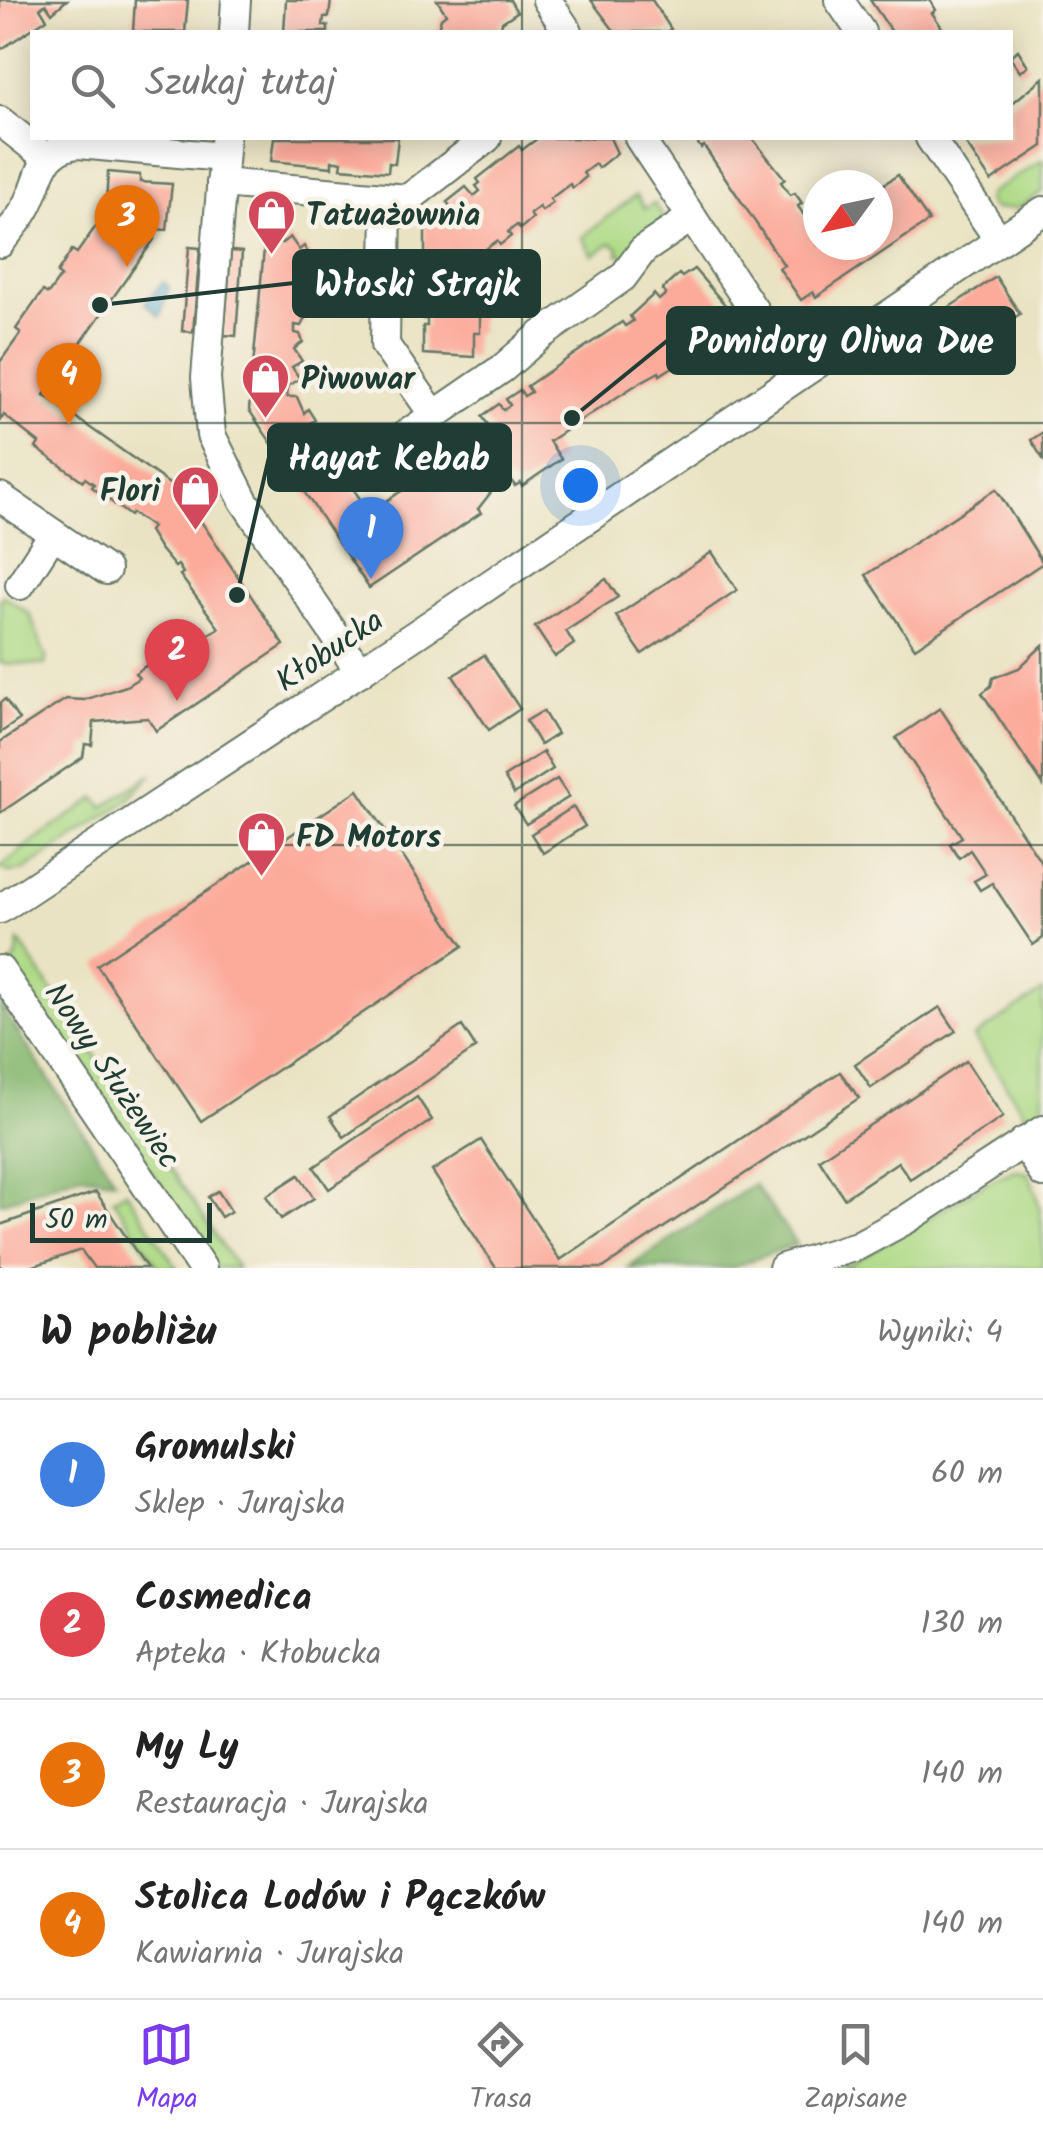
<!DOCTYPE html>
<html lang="pl">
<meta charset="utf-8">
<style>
:root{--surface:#fff;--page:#f6f6f6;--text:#222;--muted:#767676;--line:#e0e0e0;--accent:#7c3aed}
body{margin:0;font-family:Kalam,sans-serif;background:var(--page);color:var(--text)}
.compass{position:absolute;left:803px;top:170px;width:90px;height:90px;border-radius:50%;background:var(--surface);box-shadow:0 5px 25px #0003;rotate:237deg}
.scale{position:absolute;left:30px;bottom:25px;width:182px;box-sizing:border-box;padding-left:10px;border:5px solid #1f3d34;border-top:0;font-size:28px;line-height:35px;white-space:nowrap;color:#1f3d34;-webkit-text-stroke:8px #f7f3e8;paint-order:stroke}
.you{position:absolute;left:580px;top:485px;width:35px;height:35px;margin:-25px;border:8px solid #fff;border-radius:50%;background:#1a73e8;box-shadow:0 0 0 15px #1a73e833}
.badge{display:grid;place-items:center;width:65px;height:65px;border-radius:50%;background:var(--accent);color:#fff;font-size:32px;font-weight:700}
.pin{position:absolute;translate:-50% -82px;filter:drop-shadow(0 2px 5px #0008)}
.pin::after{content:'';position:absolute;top:52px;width:35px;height:30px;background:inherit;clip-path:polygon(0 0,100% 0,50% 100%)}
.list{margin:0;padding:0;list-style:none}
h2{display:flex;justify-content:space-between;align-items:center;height:130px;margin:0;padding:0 40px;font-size:42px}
h2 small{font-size:32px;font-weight:400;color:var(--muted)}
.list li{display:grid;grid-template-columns:65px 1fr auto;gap:30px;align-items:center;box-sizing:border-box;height:150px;padding:0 40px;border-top:2px solid var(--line)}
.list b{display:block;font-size:38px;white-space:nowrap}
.list p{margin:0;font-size:32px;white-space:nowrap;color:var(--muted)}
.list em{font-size:32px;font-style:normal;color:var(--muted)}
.icon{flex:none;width:55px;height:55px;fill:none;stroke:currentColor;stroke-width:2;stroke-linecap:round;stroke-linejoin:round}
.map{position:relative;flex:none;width:1043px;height:1268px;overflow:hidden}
.search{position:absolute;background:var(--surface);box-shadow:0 5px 25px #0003;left:30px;right:30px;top:30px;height:110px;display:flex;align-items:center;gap:25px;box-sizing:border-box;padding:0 35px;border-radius:0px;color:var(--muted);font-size:38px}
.sheet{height:730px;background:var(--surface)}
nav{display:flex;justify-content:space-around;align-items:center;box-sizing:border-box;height:140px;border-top:2px solid var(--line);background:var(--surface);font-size:28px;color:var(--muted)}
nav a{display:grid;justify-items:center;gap:5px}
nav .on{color:var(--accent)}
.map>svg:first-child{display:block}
.green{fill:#aeda86;stroke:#668c5d;stroke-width:2.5}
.forest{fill:#8aba73;stroke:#547c54;stroke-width:2.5}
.water{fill:#5eaad7;stroke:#3e7486;stroke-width:2.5}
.building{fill:#fcab9b}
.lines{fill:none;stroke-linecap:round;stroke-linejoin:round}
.minor-casing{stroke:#676;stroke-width:32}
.minor{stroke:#fff;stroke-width:28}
.grid{fill:none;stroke:#1f3d34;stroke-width:2.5;stroke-opacity:0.55}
.labels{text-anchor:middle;stroke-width:9;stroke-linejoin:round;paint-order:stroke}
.poi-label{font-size:32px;font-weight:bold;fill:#1f3d34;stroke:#f7f3e8;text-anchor:start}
.street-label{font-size:32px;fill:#1f3d34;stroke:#f7f3e8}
.leader{fill:none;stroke:#1f3d34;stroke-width:4}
.callout-dot{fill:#1f3d34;stroke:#f7f3e8;stroke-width:4}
.callout{fill:#1f3d34;stroke:#1f3d34;stroke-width:4}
.callout-label{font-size:35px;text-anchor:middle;font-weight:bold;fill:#fff}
</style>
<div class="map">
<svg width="1043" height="1268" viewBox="0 0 1043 1268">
<rect width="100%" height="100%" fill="#f7f3e8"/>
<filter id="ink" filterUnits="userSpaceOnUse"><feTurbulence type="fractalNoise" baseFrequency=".01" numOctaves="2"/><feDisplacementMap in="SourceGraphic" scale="20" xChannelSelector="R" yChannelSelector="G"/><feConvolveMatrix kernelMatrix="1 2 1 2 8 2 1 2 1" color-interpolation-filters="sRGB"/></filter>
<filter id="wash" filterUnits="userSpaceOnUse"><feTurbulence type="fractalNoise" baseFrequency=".0048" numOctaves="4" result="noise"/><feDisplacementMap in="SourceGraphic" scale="40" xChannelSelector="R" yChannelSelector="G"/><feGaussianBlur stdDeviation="2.25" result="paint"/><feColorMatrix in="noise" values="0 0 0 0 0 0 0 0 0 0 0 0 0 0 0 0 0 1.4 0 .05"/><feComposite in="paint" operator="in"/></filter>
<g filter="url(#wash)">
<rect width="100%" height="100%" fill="#eae3c3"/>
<g class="green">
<path d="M1043 160V191L1018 208 993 209 987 200 990 193Z"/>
<path d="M636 195 645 209 654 203 665 220 627 256 618 254 619 248 611 243 593 255 582 237Z"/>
<path d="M4 596 30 614 46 658 45 665 0 663V599Z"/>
<path d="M152 774 127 801 25 870 9 872 0 868 34 840 96 798 103 807Z"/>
<path d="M19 941 237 1268H215L11 964 16 959Z"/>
<path d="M1043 991V1113L1030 1121 974 1037Z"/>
<path d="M1015 1170 1028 1173C1043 1204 1043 1233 1043 1268H836L848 1265 992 1180Z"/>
<path d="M126 1191 177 1268H159L113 1199Z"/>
</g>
<g class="forest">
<path d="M0 1005 115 1180 80 1175 0 1203Z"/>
<path d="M754 1184 796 1244 731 1268H628Z"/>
</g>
<path class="water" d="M163 282 169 287 160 316 145 303Z"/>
<g id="blocks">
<g class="building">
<path d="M0 0H67L52 13 46 4 40 8 47 19 0 50Z"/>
<path d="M135 0H188L185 32H133Z"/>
<path d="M286 0H331L329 17H324L323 26H328V32H284Z"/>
<path d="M437 0H510L517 12 502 22 500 32H437L441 18 446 14Z"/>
<path d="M591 0H652L671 29 666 32H615Z"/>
<path d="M870 0H930L936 10 932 13 945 32H892Z"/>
<path d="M1018 50 1028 66 1020 72 1010 57Z"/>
<path d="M1043 78V146L991 181 962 138H1010V105Z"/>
<path d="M274 138H398L395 164 389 163 388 172 341 168 342 162 337 161H332V167L271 161Z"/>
<path d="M538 138H610L617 153 598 168 595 164 583 173 586 177 573 188 570 184 550 199 553 203 542 211 539 207 530 214 533 218 520 229 517 225 508 232 511 236 500 245 497 241 487 248 490 252 476 263 475 305H480V333H474V357L423 354V326H427V319H423L424 273H429L430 264H425V223L450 206 447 202 466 187 474 196 480 191 476 186 480 183 477 179 519 146 522 150Z"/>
<path d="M694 138H752L785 179 781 182 790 195 795 193 802 203 798 206 814 231 818 228V245H878V188L898 175 929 221 816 297 813 292 801 300 779 268 784 265 704 146 701 148Z"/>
<path d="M108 172 140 175V182L172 184 167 230 155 229V238L44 395 182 493 284 645 156 731 148 718 94 722 92 745 85 744 83 757 0 813V742L66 699 84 700 126 686 139 678 135 673 164 654 167 658 219 628 180 575 183 573 178 565 175 567 160 549 149 531 152 527 132 513 130 516 92 487 94 484 85 478 83 481 36 448 39 443 4 415 0 421V362L21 333 16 329 43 291 48 294 61 276 57 273 72 250 77 253 110 206 106 203Z"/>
<path d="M290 237 299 250 304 246 312 259 301 266 309 279 299 285 308 297 298 304 306 316 301 326 295 325V333L300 334 303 342 294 349 302 361 292 367 300 379 288 386 287 397H297L304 413 308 409 315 420 310 423 339 466 344 463 351 473 345 477 374 519 386 511 382 504 433 470 436 475 447 468 453 477 485 456 480 448 493 432 482 416 499 404 503 410 510 405 506 399 520 390 524 396 531 392 527 386 622 322 625 326 633 321 630 316 654 294 659 300 666 294 662 290 679 274 682 277 694 269 726 306 721 311 726 318 714 329 711 326 689 346 692 349 685 359 660 375 659 372 639 383 549 441 561 459 522 486 520 483 515 486 510 479 492 491 478 509 481 513 369 588 249 410 265 238 282 243Z"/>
<path d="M189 247 200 248 193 332 182 331Z"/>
<path d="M231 251 242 252 236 336 224 335Z"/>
<path d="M996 277 1020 314 945 364 920 326Z"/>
<path d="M1043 432V459L1031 440Z"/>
<path d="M996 489 1043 563 915 648 866 575Z"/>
<path d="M712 552 737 590 642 654 616 616Z"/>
<path d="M606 579 618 597 566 631 574 644 555 657 535 627Z"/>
<path d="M1043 645V785L982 693 991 686 993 678 1019 668Z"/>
<path d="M484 655 520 709 489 730 453 676Z"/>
<path d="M5 699 19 720 0 733V703Z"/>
<path d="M940 708 1043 865V938L1033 945 992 883 980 890 974 881 986 874 970 850 959 858 950 844 962 837 896 738Z"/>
<path d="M543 711 557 734 540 745 526 721Z"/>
<path d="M543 752 553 769 514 794 504 777Z"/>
<path d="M557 779 569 797 526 824 514 806Z"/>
<path d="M358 790 463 946 201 1121 97 965Z"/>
<path d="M573 807 585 826 543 853 531 834Z"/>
<path d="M940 1007 956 1031 871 1088 855 1064Z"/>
<path d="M462 1026 476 1048 344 1137 330 1116Z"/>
<path d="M966 1061 1003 1117 910 1179 898 1162 844 1198 819 1159Z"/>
<path d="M840 1072 859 1098 603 1268H496L432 1171 481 1140 560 1260Z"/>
<path d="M417 1097 432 1120 329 1189 314 1167Z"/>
<path d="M299 1175 314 1198 281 1219 266 1196Z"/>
<path d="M218 1191 231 1211 221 1217 208 1197Z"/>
<path d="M96 1192 147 1268H94L81 1250 28 1268H0V1225Z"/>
</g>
</g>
</g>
<g filter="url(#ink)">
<use href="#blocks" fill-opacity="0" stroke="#676" stroke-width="2.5"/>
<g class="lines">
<defs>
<g id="minor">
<path d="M547 0 568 32"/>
<path d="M839 0 861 32"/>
<path d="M234 32 236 0"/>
<path d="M0 121 47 158"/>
<path d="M225 138 206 378 211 435 244 501 360 672"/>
<path d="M639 138 797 375"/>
<path d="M930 138 999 240"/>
<path d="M221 183 408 199 487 138"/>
<path d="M387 198 385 345 434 415"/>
<path d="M0 243C8 232 18 222 25 210 43 180 36 150 78 144L223 157"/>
<path d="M372 458 503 368 541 335 623 277 643 250 692 217"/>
<path d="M0 497 106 570"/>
<path d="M20 585 53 534"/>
<path d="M0 909 415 635 1043 211"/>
<path d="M0 970 202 1268"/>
<path d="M1023 1142 1043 1173"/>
<path d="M783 1268 857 1246 907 1219 1043 1130"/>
</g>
</defs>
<use href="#minor" class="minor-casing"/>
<use href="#minor" class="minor"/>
</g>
</g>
<path class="grid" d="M522 0V32M522 138V1268M0 423H1043M0 845H1043"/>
<defs>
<symbol id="shop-pin" viewBox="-11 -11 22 30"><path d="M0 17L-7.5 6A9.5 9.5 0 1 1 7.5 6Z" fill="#d1495b" stroke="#f7f3e8"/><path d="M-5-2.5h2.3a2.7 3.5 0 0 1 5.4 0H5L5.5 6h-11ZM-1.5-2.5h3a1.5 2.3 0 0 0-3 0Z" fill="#fff"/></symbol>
</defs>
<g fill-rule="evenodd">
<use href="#shop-pin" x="244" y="186" width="55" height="75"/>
<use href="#shop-pin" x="238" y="350" width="55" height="75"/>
<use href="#shop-pin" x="168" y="462" width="55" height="75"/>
<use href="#shop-pin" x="234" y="808" width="55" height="75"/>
</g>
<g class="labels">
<g class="poi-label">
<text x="306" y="225">Tatuażownia</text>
<text x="301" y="389">Piwowar</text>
<text x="160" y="501" text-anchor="end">Flori</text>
<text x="296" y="847">FD Motors</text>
</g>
<g class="street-label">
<text transform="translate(329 650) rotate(-34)" y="11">Kłobucka</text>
<text transform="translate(113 1075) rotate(56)" y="11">Nowy Służewiec</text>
</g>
</g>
<path class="leader" d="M100 305L294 283M572 418L668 340M237 595L269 457"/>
<g class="callout-dot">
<circle cx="100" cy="305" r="10"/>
<circle cx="572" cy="418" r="10"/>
<circle cx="237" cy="595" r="10"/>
</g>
<g class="callout">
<rect x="294" y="251" width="245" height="65" rx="10"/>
<rect x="668" y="308" width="346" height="65" rx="10"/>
<rect x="269" y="425" width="241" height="65" rx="10"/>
</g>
<g class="callout-label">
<text x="417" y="296">Włoski Strajk</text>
<text x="841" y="353">Pomidory Oliwa Due</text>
<text x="389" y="470">Hayat Kebab</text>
</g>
</svg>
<svg class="compass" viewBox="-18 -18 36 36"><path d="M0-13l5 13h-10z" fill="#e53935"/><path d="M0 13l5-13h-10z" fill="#767676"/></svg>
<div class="scale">50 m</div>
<div class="you"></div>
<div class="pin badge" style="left:371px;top:579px;background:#3f7fe0">1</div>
<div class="pin badge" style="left:177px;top:701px;background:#e0444e">2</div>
<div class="pin badge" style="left:127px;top:267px;background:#e8710a">3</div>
<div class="pin badge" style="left:69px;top:425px;background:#e8710a">4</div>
<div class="search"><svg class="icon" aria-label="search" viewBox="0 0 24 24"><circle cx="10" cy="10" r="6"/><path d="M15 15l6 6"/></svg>Szukaj tutaj</div>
</div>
<section class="sheet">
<h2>W pobliżu<small>Wyniki: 4</small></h2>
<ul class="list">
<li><span class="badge" style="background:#3f7fe0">1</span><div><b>Gromulski</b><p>Sklep · Jurajska</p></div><em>60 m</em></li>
<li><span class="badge" style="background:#e0444e">2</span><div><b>Cosmedica</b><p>Apteka · Kłobucka</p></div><em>130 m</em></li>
<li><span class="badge" style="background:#e8710a">3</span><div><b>My Ly</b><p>Restauracja · Jurajska</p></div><em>140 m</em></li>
<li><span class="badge" style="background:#e8710a">4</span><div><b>Stolica Lodów i Pączków</b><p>Kawiarnia · Jurajska</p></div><em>140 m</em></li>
</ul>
</section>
<nav>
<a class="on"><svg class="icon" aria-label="map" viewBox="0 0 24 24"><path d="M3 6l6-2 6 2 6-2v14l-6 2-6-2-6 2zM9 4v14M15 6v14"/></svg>Mapa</a>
<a><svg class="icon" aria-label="directions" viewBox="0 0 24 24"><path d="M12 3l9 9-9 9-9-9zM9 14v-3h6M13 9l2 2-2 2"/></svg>Trasa</a>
<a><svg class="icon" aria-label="saved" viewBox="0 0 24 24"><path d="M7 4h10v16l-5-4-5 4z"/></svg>Zapisane</a>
</nav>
